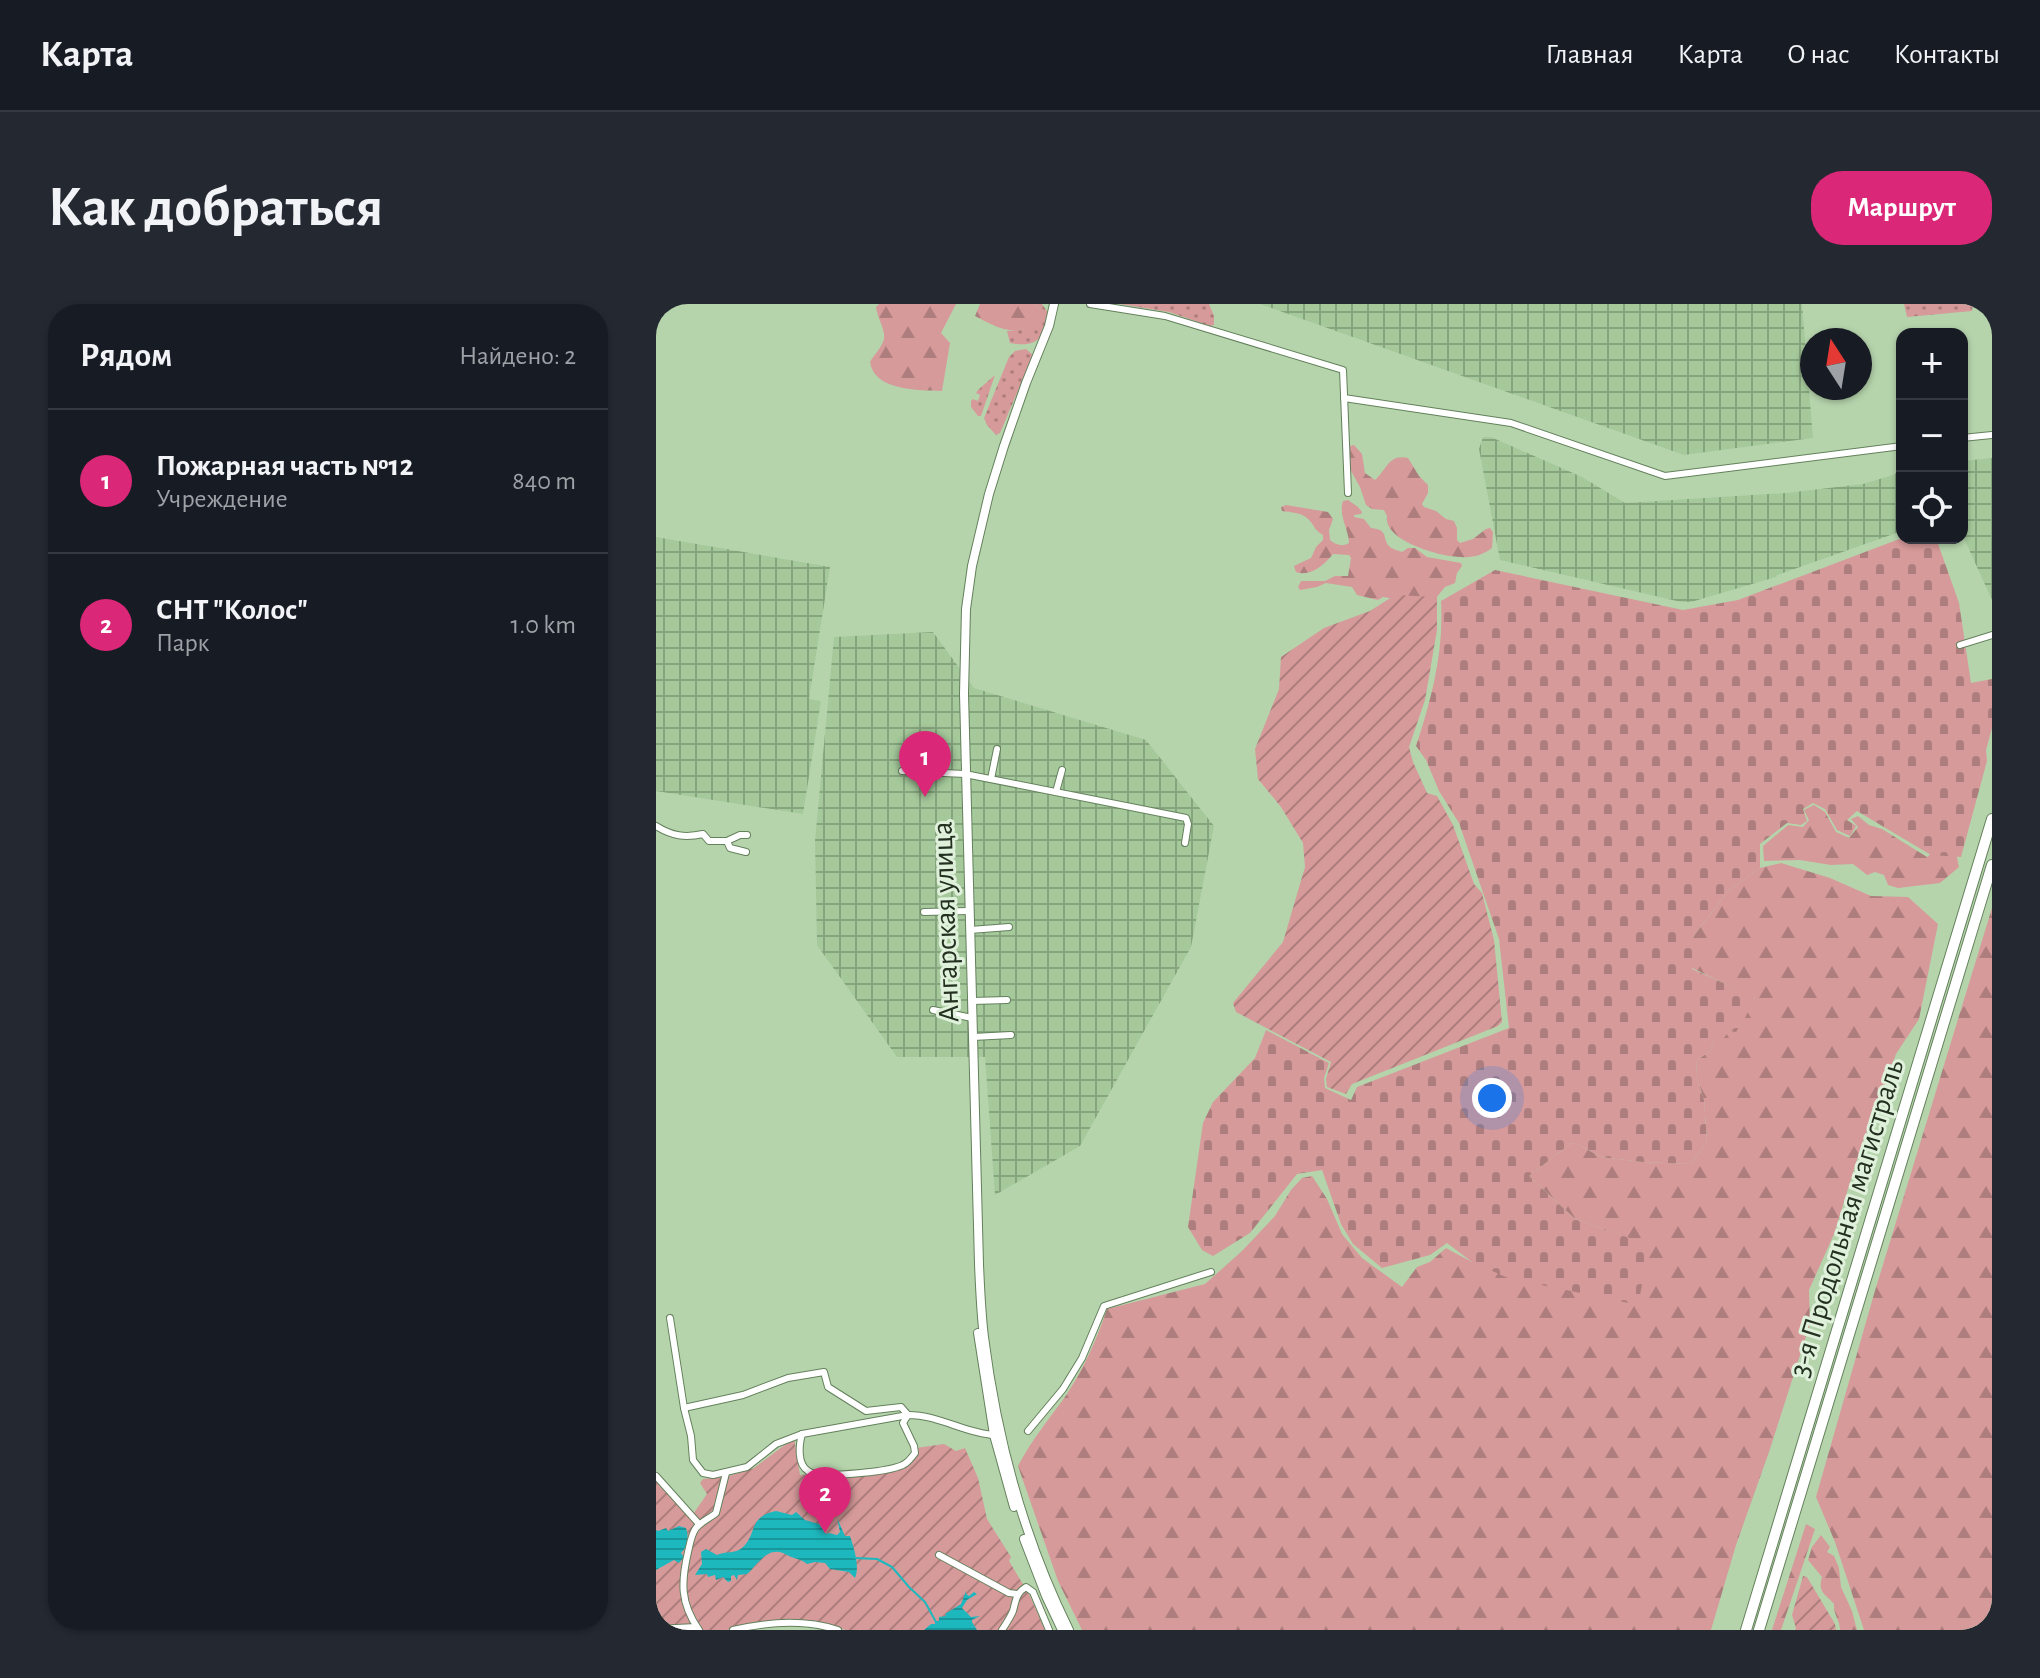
<!DOCTYPE html>
<html lang="ru">
<meta charset="utf-8">
<style>
:root{--surface:#171b24;--page:#242831;--text:#f1f3f6;--muted:#9ea1a6;--line:#363941;--accent:#db2777}
body{margin:0;font-family:"Alegreya Sans",sans-serif;background:var(--page);color:var(--text)}
.controls{position:absolute;right:24px;top:24px;display:grid;overflow:hidden;border-radius:16px;box-shadow:0 2px 6px #0004}
.controls button{width:72px;height:72px;display:grid;place-items:center;padding:0;border:0;border-bottom:2px solid var(--line);background:var(--surface);color:var(--text);font:40px sans-serif}
.compass{position:absolute;left:1144px;top:24px;width:72px;height:72px;border-radius:50%;background:var(--surface);box-shadow:0 2px 6px #0004;rotate:348deg}
.you{position:absolute;left:836px;top:794px;width:28px;height:28px;margin:-20px;border:6px solid #fff;border-radius:50%;background:#1a73e8;box-shadow:0 0 0 12px #1a73e833}
.badge{display:grid;place-items:center;width:52px;height:52px;border-radius:50%;background:var(--accent);color:#fff;font-size:26px;font-weight:700}
.pin{position:absolute;translate:-50% -66px;filter:drop-shadow(0 2px 4px #0008)}
.pin::after{content:'';position:absolute;top:42px;width:28px;height:24px;background:inherit;clip-path:polygon(0 0,100% 0,50% 100%)}
.list{margin:0;padding:0;list-style:none}
h2{display:flex;justify-content:space-between;align-items:center;height:104px;margin:0;padding:0 32px;font-size:34px}
h2 small{font-size:26px;font-weight:400;color:var(--muted)}
.list li{display:grid;grid-template-columns:52px 1fr auto;gap:24px;align-items:center;box-sizing:border-box;height:144px;padding:0 32px;border-top:2px solid var(--line)}
.list b{display:block;font-size:30px;white-space:nowrap}
.list p{margin:0;font-size:26px;white-space:nowrap;color:var(--muted)}
.list em{font-size:26px;font-style:normal;color:var(--muted)}
.icon{flex:none;width:44px;height:44px;fill:none;stroke:currentColor;stroke-width:2;stroke-linecap:round;stroke-linejoin:round}
.map{position:relative;flex:none;width:1336px;height:1326px;overflow:hidden;border-radius:32px}
header{display:flex;align-items:center;gap:48px;box-sizing:border-box;height:112px;padding:0 40px;background:var(--surface);border-bottom:2px solid var(--line)}
header strong{font-size:38px}
nav{display:flex;gap:44px;margin-inline-start:auto;font-size:28px}
.intro{display:flex;align-items:center;justify-content:space-between;box-sizing:border-box;height:192px;padding:0 48px}
h1{margin:0;font-size:56px}
.button{padding:20px 36px;border-radius:32px;background:var(--accent);color:#fff;font-size:28px;font-weight:700}
main{display:flex;gap:48px;padding:0 48px}
aside{flex:1;background:var(--surface);border-radius:32px;box-shadow:0 2px 6px #0004}
.map>svg:first-child{display:block}
.industrial{fill:url(#industrial-grid)}
.grass{fill:url(#grass-dots)}
.forest{fill:url(#forest-firs)}
.cemetery{fill:url(#cemetery-stones)}
.garden{fill:url(#garden-furrows)}
.water{fill:url(#water-rules)}
.lines{fill:none;stroke-linecap:round;stroke-linejoin:round}
.stream{stroke:#1db8be;stroke-width:2}
.street-casing{stroke:#64815c;stroke-width:8}
.secondary-casing{stroke:#64815c;stroke-width:10}
.highway-casing{stroke:#64815c;stroke-width:12}
.street{stroke:#fff;stroke-width:6}
.secondary{stroke:#fff;stroke-width:8}
.highway{stroke:#fff;stroke-width:10}
.labels{text-anchor:middle;stroke-width:6;stroke-linejoin:round;paint-order:stroke}
.street-label{font-size:30px;fill:#233020;stroke:#dff0db}
</style>
<header>
<strong>Карта</strong>
<nav><a>Главная</a><a>Карта</a><a>О нас</a><a>Контакты</a></nav>
</header>
<div class="intro"><h1>Как добраться</h1><a class="button">Маршрут</a></div>
<main>
<aside>
<h2>Рядом<small>Найдено: 2</small></h2>
<ul class="list">
<li><span class="badge">1</span><div><b>Пожарная часть №12</b><p>Учреждение</p></div><em>840 m</em></li>
<li><span class="badge">2</span><div><b>СНТ &quot;Колос&quot;</b><p>Парк</p></div><em>1.0 km</em></li>
</ul>
</aside>
<div class="map">
<svg width="1336" height="1326" viewBox="0 0 1336 1326">
<defs>
<pattern id="industrial-grid" width="8" height="8" patternUnits="userSpaceOnUse" patternTransform="scale(2)"><rect width="8" height="8" fill="#a5c99b"/><path d="M0 4h8M4 0v8" fill="none" stroke="#86a47e"/></pattern>
<pattern id="grass-dots" width="8" height="8" patternUnits="userSpaceOnUse" patternTransform="scale(2)"><rect width="8" height="8" fill="#d69a9a"/><path d="M2 2h.1M6 6h.1" fill="none" stroke="#ad7e7d" stroke-width="1.8" stroke-linecap="round"/></pattern>
<pattern id="forest-firs" width="22" height="20" patternUnits="userSpaceOnUse" patternTransform="scale(2)"><rect width="22" height="20" fill="#d69a9a"/><path d="M5 1l3.5 6h-7zM16 11l3.5 6h-7z" fill="#ad7e7d"/></pattern>
<pattern id="cemetery-stones" width="16" height="16" patternUnits="userSpaceOnUse" patternTransform="scale(2)"><rect width="16" height="16" fill="#d69a9a"/><path d="M2 7V4a2 2 0 0 1 4 0v3zM10 15v-3a2 2 0 0 1 4 0v3z" fill="#ad7e7d"/></pattern>
<pattern id="garden-furrows" width="10" height="10" patternUnits="userSpaceOnUse" patternTransform="scale(2)"><rect width="10" height="10" fill="#d69a9a"/><path d="M-1 1l2-2M0 10L10 0M9 11l2-2" fill="none" stroke="#ad7e7d"/></pattern>
<pattern id="water-rules" width="6" height="5" patternUnits="userSpaceOnUse" patternTransform="scale(2)"><rect width="6" height="5" fill="#1db8be"/><path d="M0 2.5h6" fill="none" stroke="#19969a"/></pattern>
</defs>
<rect width="100%" height="100%" fill="#b5d4ac"/>
<g class="industrial">
<path d="M604 0H1146L1157 134 1028 151Z"/>
<path d="M827 133H835L926 173 969 199 1130 189 1207 180 1237 171 1246 165V227L1121 271 1120 273 1035 298H1025L844 256 823 145Z"/>
<path d="M1336 154V296L1306 230V157Z"/>
<path d="M0 233 174 263 153 395 165 397 147 510 0 487Z"/>
<path d="M277 328 318 384 490 436 558 522 535 643 424 842 339 891 329 753H241L161 641 159 537 178 333Z"/>
</g>
<g class="grass">
<path d="M378 0H386L393 10C387 35 381 44 354 39L351 27C373 26 373 23 384 5Z"/>
<path d="M464 0H553L558 12V21L554 22 513 8Z"/>
<path d="M1248 0H1317L1316 7 1251 13Z"/>
<path d="M370 45 377 51 344 129 340 131 331 121 328 114 353 53 359 47Z"/>
<path d="M339 71 325 112H322L315 103V97L317 95 322 97 324 91 320 89 322 86Z"/>
</g>
<g class="forest">
<path d="M223 0H300L285 29 294 39 286 87C263 86 218 87 214 58 218 51 226 43 228 35 230 27 221 13 220 3Z"/>
<path d="M324 0H378L384 5C383 14 382 16 375 21 356 34 337 21 319 12Z"/>
<path d="M698 141 706 150 709 169 719 176C731 166 732 150 752 154L763 172 772 181V189L766 200 768 203 780 207 790 215 798 217 801 224V236L804 239 817 235 830 225 834 224 837 228 836 244C827 251 816 254 805 253 785 253 727 237 731 212L728 206 716 205 710 201 704 183 694 165V142Z"/>
<path d="M692 196 702 203 706 208 705 210 698 211V213L708 215 715 224C734 226 725 234 734 243 736 245 744 247 746 248L752 244H759L771 253 805 259 806 262 801 269 799 279 789 283 780 294 738 295 727 293 722 296 701 291 696 283 670 279 661 283 644 286 642 283 645 277H669L679 272H692L695 254 693 251 677 250C668 261 655 273 640 268L638 262 655 254 660 243 667 236V231C656 224 660 223 653 216 648 209 634 208 626 207L625 203 630 201 672 208 677 215 673 226 674 236C680 241 687 243 693 239 693 225 682 212 687 197Z"/>
<path d="M1158 501 1169 508 1180 528 1193 534 1202 523 1195 515 1202 512 1213 521 1226 525 1271 553 1278 547 1300 549 1303 563 1284 579 1242 584 1232 581 1228 571 1219 568 1211 571 1197 560 1175 561 1144 556 1108 557 1107 542 1132 521 1147 523 1153 516 1148 506Z"/>
<path d="M1125 559 1174 574 1215 592 1252 593 1282 620 1263 715 1240 750 1205 843 1178 930 1153 986 1154 1020 1113 1148 1080 1241 1055 1326H426L402 1277 362 1162C376 1135 394 1114 411 1090 428 1064 441 1035 451 1005L549 980 586 947 619 912 635 886 646 874 656 872 671 895 686 930 706 954 746 983 761 963 774 958 790 944 816 958 993 941 919 915 873 872 914 840 920 839 945 853 986 858 1035 860 1051 837 1048 796 1040 771 1041 756 1054 747 1059 734 1073 727 1099 694 1036 664V634L1073 586 1104 564Z"/>
<path d="M1336 604V1326H1208L1179 1238 1160 1193 1218 990Z"/>
<path d="M1150 1220 1159 1225 1125 1326H1116Z"/>
<path d="M1165 1231 1174 1243 1171 1248 1178 1252 1183 1264 1185 1283 1196 1307 1201 1326H1184C1184 1316 1177 1310 1178 1300 1171 1291 1161 1289 1166 1273L1152 1256 1156 1243Z"/>
</g>
<path class="cemetery" d="M1246 234H1280L1303 299 1315 379 1336 375V424L1330 446 1331 457 1305 553 1275 551 1201 507 1191 516 1200 522 1194 532 1181 526 1169 505 1157 499 1147 505 1151 517 1145 521 1131 519 1104 540V564L1073 586 1036 634V665L1099 693 1088 716 1080 728 1073 727 1068 734H1059L1054 747 1041 756 1040 771 1048 796 1051 837 1035 860 986 858 945 853 920 839 914 840 873 872 919 915 994 941 982 1001 852 974 816 958 791 939 774 951 726 964 697 940 685 920 666 866 641 870 594 929 557 952 546 946 532 923 547 819 557 798 599 754 610 726 673 759 668 774 669 784 695 796 701 783 853 724 843 635 803 519 783 487 770 456 760 442C776 394 788 347 785 297L839 266 1027 306 1082 296Z"/>
<g class="garden">
<path d="M739 291 781 293V326L769 396 753 443 757 458 771 489 781 492 797 521 818 580 826 589 838 636 846 718 842 722 696 780 690 790 671 783 670 775 675 758 580 708 577 699 627 638 649 563 647 539 625 503 602 475 599 445 623 385 625 353 668 324 714 307Z"/>
<path d="M138 1134 144 1171 155 1170 167 1175 245 1165 258 1155 260 1144 288 1140 300 1147 309 1144 322 1174 331 1215 355 1253 353 1257 374 1292 389 1326H190L146 1316 114 1319 70 1326H0V1169L2 1178 35 1213 51 1190 44 1179 47 1175 73 1172 98 1164Z"/>
<path d="M1147 1272 1151 1273 1179 1320 1180 1326H1139L1140 1324 1136 1311Z"/>
</g>
<g class="water">
<path d="M120 1207 136 1211 140 1208 149 1216 163 1220 170 1230 173 1229 181 1231 184 1228 181 1214 189 1232H194C198 1244 204 1263 199 1274L193 1268 174 1265 169 1259 159 1258 151 1260C145 1255 139 1255 133 1252 113 1239 104 1258 91 1270L82 1271 81 1276 78 1271 75 1272V1277L72 1278 67 1273 60 1276 59 1271 52 1273 51 1270 39 1271 46 1260 45 1248 50 1245 61 1251C70 1247 79 1250 86 1244 102 1230 91 1213 120 1207Z"/>
<path d="M23 1222 30 1224C33 1232 32 1243 25 1249L28 1253 23 1259 18 1256 0 1266V1226L2 1227 10 1224 12 1227Z"/>
<path d="M310 1287V1290L313 1292 318 1288 321 1290 311 1296 306 1304 315 1313 324 1312 316 1316V1318L321 1326H268L275 1320H279V1317H283V1313L290 1312 289 1310 305 1300Z"/>
</g>
<g class="lines">
<path class="stream" d="M199 1254 221 1255 236 1263 253 1283 269 1298 280 1318"/>
<defs>
<g id="street">
<path d="M434 0 509 12 687 66 692 189"/>
<path d="M688 94 855 119 1009 172 1246 142"/>
<path d="M1306 134 1336 131"/>
<path d="M1304 341 1336 331"/>
<path d="M246 467 309 470 530 514 532 520 529 539"/>
<path d="M335 475 341 445"/>
<path d="M400 488 406 466"/>
<path d="M0 522C16 532 29 534 47 530L53 537H71L84 531H91"/>
<path d="M71 537 74 544 90 548"/>
<path d="M268 608 313 607"/>
<path d="M314 626 353 623"/>
<path d="M316 697 351 696"/>
<path d="M277 706 316 714"/>
<path d="M317 733 355 731"/>
<path d="M14 1014 28 1104 35 1132 37 1156 47 1169 57 1171 91 1163 120 1140 146 1130 252 1111C283 1111 308 1129 338 1131"/>
<path d="M28 1104 87 1091 132 1074 168 1068 172 1083 210 1107 245 1103 252 1111 247 1119 258 1142 259 1149C256 1153 254 1156 250 1159 237 1169 184 1170 165 1172L166 1181"/>
<path d="M372 1127 407 1085 426 1054 448 1002 555 968"/>
<path d="M146 1130C143 1141 141 1160 152 1167 156 1170 161 1170 165 1172"/>
<path d="M0 1172 43 1220"/>
<path d="M283 1251 353 1289 361 1290"/>
<path d="M0 1325 40 1323"/>
<path d="M43 1326C24 1299 25 1278 32 1248 34 1240 35 1231 40 1224 45 1218 54 1214 60 1209L70 1169"/>
<path d="M77 1326C111 1318 148 1315 182 1326"/>
<path d="M346 1326C350 1320 354 1314 357 1307 360 1296 360 1289 370 1283L377 1288 393 1326"/>
</g>
<g id="secondary">
<path d="M398 0 393 22 370 79 348 142 333 190 316 262 310 305 308 390 323 960C324 984 325 1009 328 1033 341 1136 367 1233 413 1326"/>
<path d="M322 1029 338 1131 358 1203"/>
<path d="M368 1235 390 1292 406 1326"/>
</g>
<g id="highway">
<path d="M1090 1326 1336 515"/>
<path d="M1103 1326 1336 561"/>
</g>
</defs>
<use href="#street" class="street-casing"/>
<use href="#secondary" class="secondary-casing"/>
<use href="#highway" class="highway-casing"/>
<use href="#street" class="street"/>
<use href="#secondary" class="secondary"/>
<use href="#highway" class="highway"/>
</g>
<g class="labels">
<g class="street-label">
<text transform="translate(289 618) rotate(-92)" y="10">Ангарская улица</text>
<text transform="translate(1190 914) rotate(-73)" y="10">3-я Продольная магистраль</text>
</g>
</g>
</svg>
<div class="controls">
<button>+</button>
<button>−</button>
<button><svg class="icon" aria-label="locate" viewBox="0 0 24 24"><circle cx="12" cy="12" r="6"/><path d="M12 2v4M12 18v4M2 12h4M18 12h4"/></svg></button>
</div>
<svg class="compass" viewBox="-18 -18 36 36"><path d="M0-13l5 13h-10z" fill="#e53935"/><path d="M0 13l5-13h-10z" fill="#9ea1a6"/></svg>
<div class="you"></div>
<div class="pin badge" style="left:269px;top:493px">1</div>
<div class="pin badge" style="left:169px;top:1229px">2</div>
</div>
</main>
